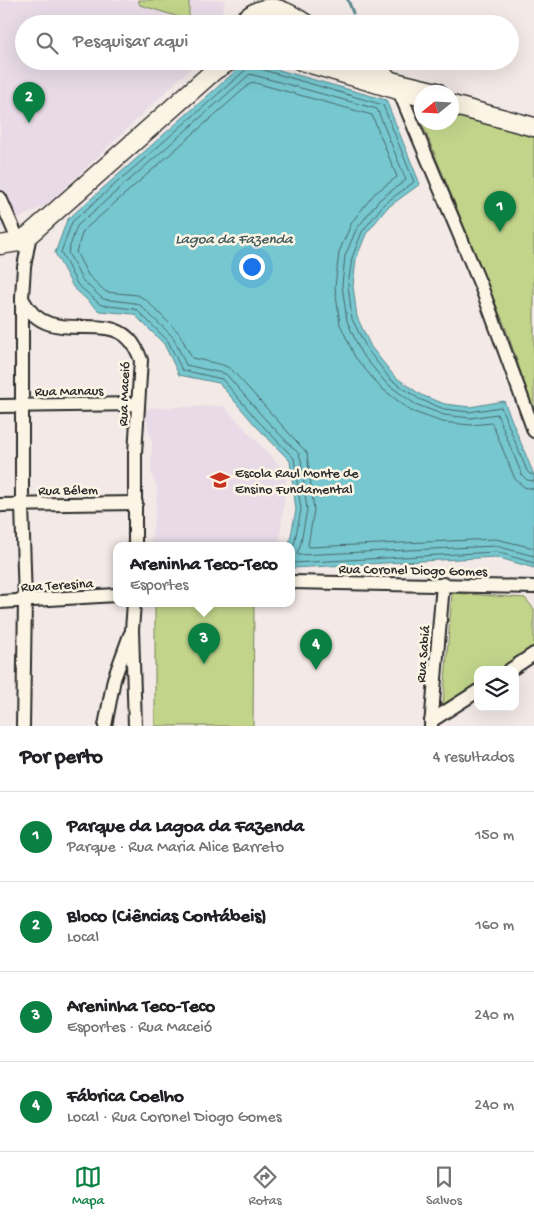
<!DOCTYPE html>
<html lang="pt">
<meta charset="utf-8">
<style>
:root{--surface:#fff;--page:#f2f2f2;--text:#202124;--muted:#757577;--line:#e0e0e0;--accent:#0b8043}
body{margin:0;font-family:"Gochi Hand",sans-serif;background:var(--page);color:var(--text)}
.controls{position:absolute;right:15px;bottom:15px;display:grid;overflow:hidden;border-radius:10px;box-shadow:0 5px 20px #0002}
.controls button{width:45px;height:45px;display:grid;place-items:center;padding:0;border:0;border-bottom:1px solid var(--line);background:var(--surface);color:var(--text);font:25px sans-serif}
.compass{position:absolute;left:414px;top:85px;width:45px;height:45px;border-radius:50%;background:var(--surface);box-shadow:0 5px 20px #0002;rotate:252deg}
.you{position:absolute;left:251px;top:266px;width:18px;height:18px;margin:-12px;border:4px solid #fff;border-radius:50%;background:#1a73e8;box-shadow:0 0 0 8px #1a73e833}
.badge{display:grid;place-items:center;width:32px;height:32px;border-radius:50%;background:var(--accent);color:#fff;font-size:16px;font-weight:700}
.pin{position:absolute;translate:-50% -41px;filter:drop-shadow(0 1px 2px #0008)}
.pin::after{content:'';position:absolute;top:26px;width:18px;height:15px;background:inherit;clip-path:polygon(0 0,100% 0,50% 100%)}
.popup{position:absolute;left:113px;top:542px;width:182px;height:65px;box-sizing:border-box;display:grid;place-content:center;border-radius:10px;background:var(--surface);filter:drop-shadow(0 1px 4px #0005);font-size:16px;white-space:nowrap;color:var(--muted)}
.popup b{font-size:19px;color:var(--text)}
.popup::after{content:'';position:absolute;left:50%;top:100%;margin-left:-10px;border:10px solid transparent;border-top-color:var(--surface)}
.list{margin:0;padding:0;list-style:none}
h2{display:flex;justify-content:space-between;align-items:center;height:65px;margin:0;padding:0 20px;font-size:21px}
h2 small{font-size:16px;font-weight:400;color:var(--muted)}
.list li{display:grid;grid-template-columns:32px 1fr auto;gap:15px;align-items:center;box-sizing:border-box;height:90px;padding:0 20px;border-top:1px solid var(--line)}
.list b{display:block;font-size:19px;white-space:nowrap}
.list p{margin:0;font-size:16px;white-space:nowrap;color:var(--muted)}
.list em{font-size:16px;font-style:normal;color:var(--muted)}
.icon{flex:none;width:28px;height:28px;fill:none;stroke:currentColor;stroke-width:2;stroke-linecap:round;stroke-linejoin:round}
.map{position:relative;flex:none;width:534px;height:726px;overflow:hidden}
.search{position:absolute;background:var(--surface);box-shadow:0 5px 20px #0002;left:15px;right:15px;top:15px;height:55px;display:flex;align-items:center;gap:12px;box-sizing:border-box;padding:0 18px;border-radius:28px;color:var(--muted);font-size:19px}
.sheet{height:425px;background:var(--surface)}
nav{display:flex;justify-content:space-around;align-items:center;box-sizing:border-box;height:70px;border-top:1px solid var(--line);background:var(--surface);font-size:14px;color:var(--muted)}
nav a{display:grid;justify-items:center;gap:2px}
nav .on{color:var(--accent)}
.map>svg:first-child{display:block}
.built{fill:#e8dbe7}
.green{fill:#c1d48a;stroke:#76805a}
.water{fill:#76c7cf;stroke:#58898d}
.lines{fill:none;stroke-linecap:round;stroke-linejoin:round}
.shore{stroke:#49696d;stroke-width:1}
.stream{stroke:#58898d;stroke-width:3}
.street-casing{stroke:#2b2b2b;stroke-width:16}
.secondary-casing{stroke:#2b2b2b;stroke-width:21}
.street{stroke:#fcf5e5;stroke-width:12}
.secondary{stroke:#fcf5e5;stroke-width:18}
.labels{text-anchor:middle;stroke-width:5;stroke-linejoin:round;paint-order:stroke}
.street-label{font-size:14px;fill:#2b2b2b;stroke:#fcf5e5}
.poi-label{font-size:14px;fill:#2b2b2b;stroke:#fcf5e5;text-anchor:start}
.water-label{font-size:15px;font-style:italic;fill:#425a5c;stroke:#fcf5e5}
</style>
<div class="map">
<svg width="534" height="726" viewBox="0 0 534 726">
<rect width="100%" height="100%" fill="#f3e9e6"/>
<filter id="ink" filterUnits="userSpaceOnUse"><feTurbulence type="fractalNoise" baseFrequency=".02" numOctaves="2"/><feDisplacementMap in="SourceGraphic" scale="10" xChannelSelector="R" yChannelSelector="G"/><feConvolveMatrix kernelMatrix="1 2 1 2 8 2 1 2 1" color-interpolation-filters="sRGB"/></filter>
<g filter="url(#ink)">
<g class="built">
<path d="M0 0H225L219 24H24V61H198L48 204 0 228Z"/>
<path d="M223 406 287 473 279 545H150L156 508 157 487 151 472 152 444 144 408Z"/>
</g>
<g class="green">
<path d="M138 0H189V20L140 5Z"/>
<path d="M452 110 534 131V411L506 329 422 123 452 122Z"/>
<path d="M452 593 525 598 534 609V650L505 670H478V688L448 707 443 705Z"/>
<path d="M155 603H254L253 726H155Z"/>
</g>
<path class="water" d="M247 61 386 100 420 184 387 208 366 234 356 259 353 286 357 317 371 347 394 376 421 395 445 404 470 407 504 401 534 475V568L496 557 292 568V545H289L296 510 290 461 256 426 219 383 179 375 164 344 134 314 99 311 73 287 55 253 67 220Z"/>
<g class="lines">
<g class="shore">
<path d="M534 481 527 480 522 475 497 414 470 418 444 415 415 404 386 383 361 353 347 321 342 285 345 256 356 230 379 200 406 180 377 109 250 74 77 226 68 252 82 280 103 299 135 303 140 305 173 337 186 365 226 374 264 418 299 454 301 460 307 510 300 547 297 553 298 555 496 546 534 556"/>
<path d="M534 489 524 487 515 479 492 423 470 425 442 422 411 411 380 387 355 357 340 324 335 287 339 252 352 222 374 194 397 177 372 115 252 82 83 231 76 252 88 275 106 292 138 295 146 300 179 333 192 358 223 365 231 369 307 453 314 510 308 545 309 547 496 539 534 548"/>
<path d="M292 549 294 545 301 510 294 458 259 422 222 379 182 370 168 341 137 310 134 309 101 305 77 284 61 252 72 222 250 66 383 105 414 182 384 204 362 232 352 258 348 285 352 319 367 349 390 379 419 399 444 409 469 412 501 407 527 471 530 474 534 475"/>
<path d="M292 563 496 552 534 563"/>
</g>
<path class="stream" d="M348 0 353 13"/>
<defs>
<g id="street">
<path d="M399 91 481 286 534 431"/>
<path d="M0 198 19 242"/>
<path d="M23 300C47 348 102 311 129 339 135 345 138 352 141 360L135 453V545"/>
<path d="M0 406 138 404"/>
<path d="M0 505 136 503"/>
<path d="M292 582 534 587"/>
<path d="M0 602 116 595"/>
<path d="M134 603 132 630 135 726"/>
<path d="M510 670 534 654"/>
<path d="M431 721 478 691"/>
<path d="M23 726 25 601 22 505V297L24 267 30 234"/>
<path d="M105 726 114 679 130 635"/>
<path d="M431 726 443 584"/>
</g>
<g id="secondary">
<path d="M240 24C264 0 280 6 306 24"/>
<path d="M301 61 422 97"/>
<path d="M362 61 391 81 437 92"/>
<path d="M452 105 534 127"/>
<path d="M0 245 19 242 30 234 215 70 230 61"/>
</g>
</defs>
<use href="#street" class="street-casing"/>
<use href="#secondary" class="secondary-casing"/>
<use href="#street" class="street"/>
<use href="#secondary" class="secondary"/>
</g>
</g>
<defs>
<symbol id="school-bare" viewBox="-9 -9 18 18"><path d="M0-5L7-2L0 1L-7-2ZM-4 1L0 2.5L4 1V4Q0 6-4 4Z" fill="#c8321e" stroke="#fcf5e5" stroke-width="2.5" paint-order="stroke"/></symbol>
</defs>
<g fill-rule="evenodd">
<use href="#school-bare" x="206" y="466" width="28" height="28"/>
</g>
<g class="labels">
<g class="street-label">
<text transform="translate(69 390) rotate(-1)" y="5">Rua Manaus</text>
<text transform="translate(123 394) rotate(-88)" y="5">Rua Maceió</text>
<text transform="translate(68 489) rotate(-1)" y="5">Rua Bélem</text>
<text transform="translate(413 569) rotate(1)" y="5">Rua Coronel Diogo Gomes</text>
<text transform="translate(57 584) rotate(-3)" y="5">Rua Teresina</text>
<text transform="translate(422 654) rotate(-85)" y="5">Rua Sabiá</text>
</g>
<g class="poi-label">
<text x="235" y="477">Escola Raul Monte de<tspan x="235" dy="16">Ensino Fundamental</tspan></text>
</g>
<g class="water-label">
<text x="234" y="243">Lagoa da Fazenda</text>
</g>
</g>
</svg>
<div class="controls">
<button><svg class="icon" aria-label="layers" viewBox="0 0 24 24"><path d="M12 4l9 5-9 5-9-5zM3 14l9 5 9-5"/></svg></button>
</div>
<svg class="compass" viewBox="-18 -18 36 36"><path d="M0-13l5 13h-10z" fill="#e53935"/><path d="M0 13l5-13h-10z" fill="#757577"/></svg>
<div class="you"></div>
<div class="pin badge" style="left:500px;top:232px">1</div>
<div class="pin badge" style="left:29px;top:123px">2</div>
<div class="pin badge" style="left:204px;top:664px">3</div>
<div class="popup"><b>Areninha Teco-Teco</b>Esportes</div>
<div class="pin badge" style="left:316px;top:670px">4</div>
<div class="search"><svg class="icon" aria-label="search" viewBox="0 0 24 24"><circle cx="10" cy="10" r="6"/><path d="M15 15l6 6"/></svg>Pesquisar aqui</div>
</div>
<section class="sheet">
<h2>Por perto<small>4 resultados</small></h2>
<ul class="list">
<li><span class="badge">1</span><div><b>Parque da Lagoa da Fazenda</b><p>Parque · Rua Maria Alice Barreto</p></div><em>150 m</em></li>
<li><span class="badge">2</span><div><b>Bloco (Ciências Contábeis)</b><p>Local</p></div><em>160 m</em></li>
<li><span class="badge">3</span><div><b>Areninha Teco-Teco</b><p>Esportes · Rua Maceió</p></div><em>240 m</em></li>
<li><span class="badge">4</span><div><b>Fábrica Coelho</b><p>Local · Rua Coronel Diogo Gomes</p></div><em>240 m</em></li>
</ul>
</section>
<nav>
<a class="on"><svg class="icon" aria-label="map" viewBox="0 0 24 24"><path d="M3 6l6-2 6 2 6-2v14l-6 2-6-2-6 2zM9 4v14M15 6v14"/></svg>Mapa</a>
<a><svg class="icon" aria-label="directions" viewBox="0 0 24 24"><path d="M12 3l9 9-9 9-9-9zM9 14v-3h6M13 9l2 2-2 2"/></svg>Rotas</a>
<a><svg class="icon" aria-label="saved" viewBox="0 0 24 24"><path d="M7 4h10v16l-5-4-5 4z"/></svg>Salvos</a>
</nav>
